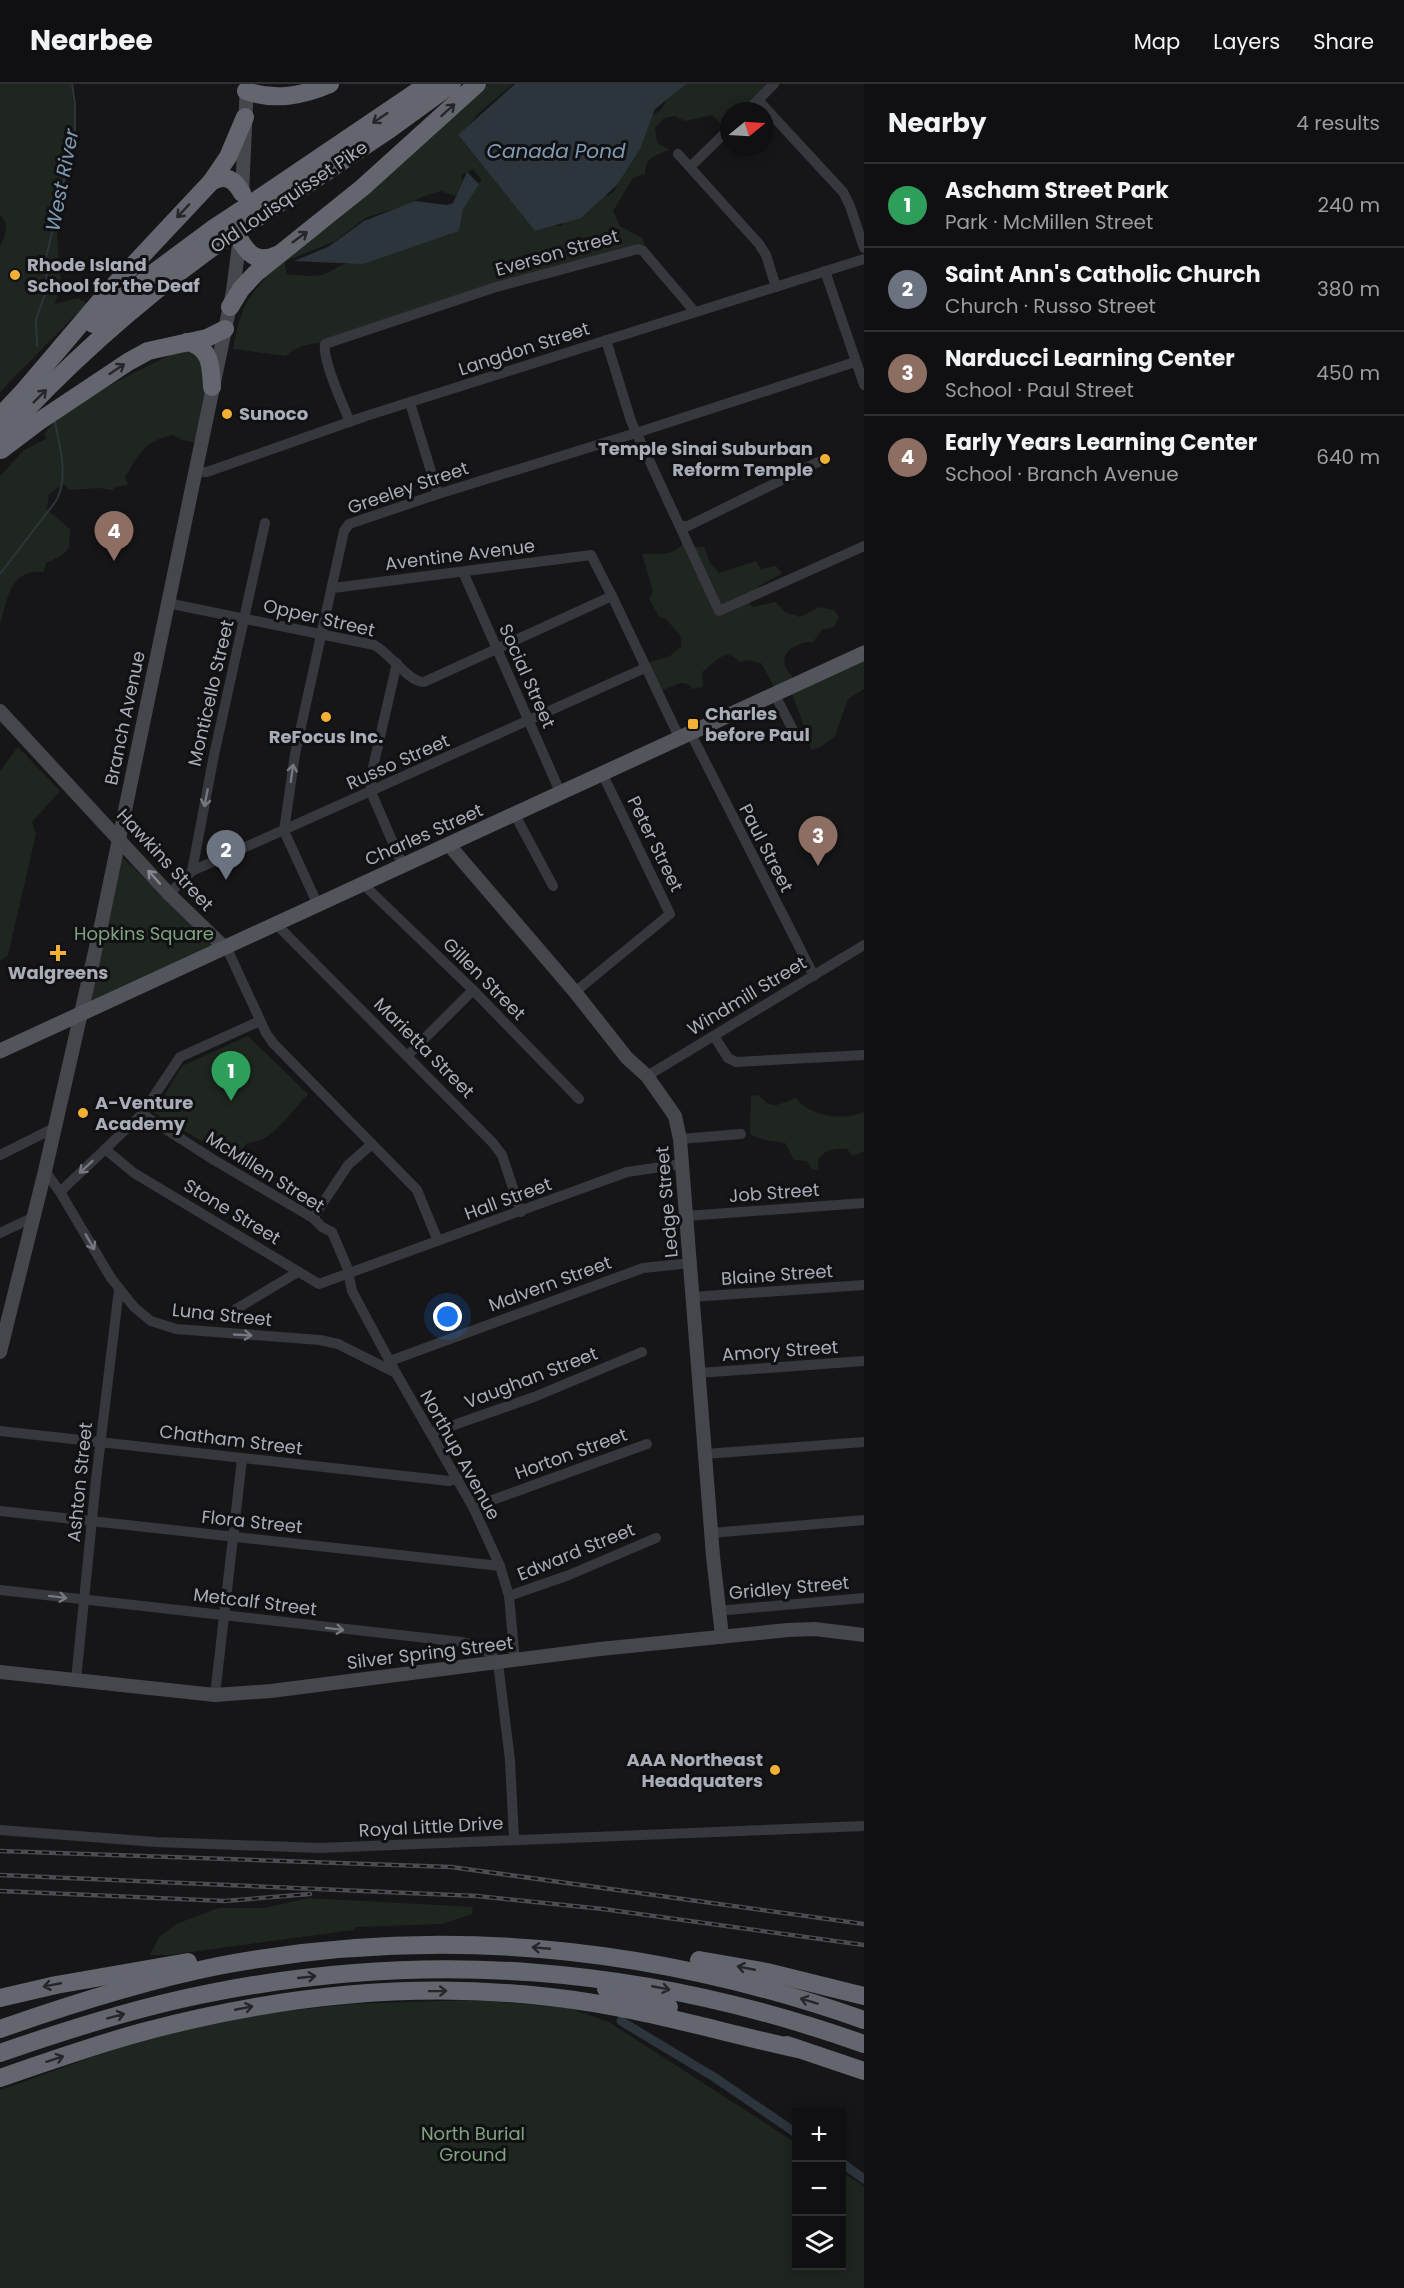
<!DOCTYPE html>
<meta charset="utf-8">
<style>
:root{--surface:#101012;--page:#19191b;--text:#f1f3f6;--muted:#9c9d9f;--line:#303032;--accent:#ea580c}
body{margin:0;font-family:Poppins,sans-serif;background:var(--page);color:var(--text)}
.controls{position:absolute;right:18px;bottom:18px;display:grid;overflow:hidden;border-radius:0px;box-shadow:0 3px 15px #0003}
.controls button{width:54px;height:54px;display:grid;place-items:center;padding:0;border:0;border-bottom:2px solid var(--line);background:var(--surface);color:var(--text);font:30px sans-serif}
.compass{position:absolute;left:720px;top:18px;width:54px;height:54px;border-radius:50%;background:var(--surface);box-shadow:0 3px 15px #0003;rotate:72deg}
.you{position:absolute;left:448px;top:1233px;width:21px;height:21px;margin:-15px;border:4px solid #fff;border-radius:50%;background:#1a73e8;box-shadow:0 0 0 9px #1a73e833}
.badge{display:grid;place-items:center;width:39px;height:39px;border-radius:50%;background:var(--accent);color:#fff;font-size:20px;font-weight:700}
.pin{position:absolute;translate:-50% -50px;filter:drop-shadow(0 2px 3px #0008)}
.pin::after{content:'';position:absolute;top:32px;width:21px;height:18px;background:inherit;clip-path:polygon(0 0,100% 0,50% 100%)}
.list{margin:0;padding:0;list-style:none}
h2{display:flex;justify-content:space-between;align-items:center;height:78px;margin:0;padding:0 24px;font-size:26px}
h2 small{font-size:20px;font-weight:400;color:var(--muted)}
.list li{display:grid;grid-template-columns:39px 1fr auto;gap:18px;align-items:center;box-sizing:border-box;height:84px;padding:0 24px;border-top:2px solid var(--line)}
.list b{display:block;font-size:22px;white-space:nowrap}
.list p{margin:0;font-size:20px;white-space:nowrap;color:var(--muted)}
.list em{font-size:20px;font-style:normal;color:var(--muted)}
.icon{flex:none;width:33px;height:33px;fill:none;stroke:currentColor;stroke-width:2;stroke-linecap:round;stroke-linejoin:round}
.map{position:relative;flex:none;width:864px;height:2204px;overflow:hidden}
header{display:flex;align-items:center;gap:36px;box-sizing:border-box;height:84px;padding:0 30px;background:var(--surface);border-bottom:2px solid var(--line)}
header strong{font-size:28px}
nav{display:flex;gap:33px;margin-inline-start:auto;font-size:21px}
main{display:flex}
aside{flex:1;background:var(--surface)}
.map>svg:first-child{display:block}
.green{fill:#1e261f;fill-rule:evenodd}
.water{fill:#2c353c}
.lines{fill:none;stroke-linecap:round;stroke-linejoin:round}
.stream{stroke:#2c353c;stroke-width:2}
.canal{stroke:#2c353c;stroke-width:9}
.street{stroke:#37383d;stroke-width:10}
.secondary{stroke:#45474d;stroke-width:14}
.primary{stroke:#53555c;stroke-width:15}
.highway{stroke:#63666e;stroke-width:18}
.rail-casing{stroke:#4a4c52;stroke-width:4.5}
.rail{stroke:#111113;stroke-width:2;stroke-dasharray:7;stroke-linecap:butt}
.highway-bridge{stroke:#63666e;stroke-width:18}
.oneway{stroke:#26262a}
.oneway2{stroke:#757881}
.oneway3{stroke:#858993}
.poi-dot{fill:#f2b134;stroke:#111113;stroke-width:2}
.labels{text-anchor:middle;stroke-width:6;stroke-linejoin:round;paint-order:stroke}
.street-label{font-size:18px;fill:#a8adb8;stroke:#111113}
.poi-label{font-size:18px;font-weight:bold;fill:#a8adb8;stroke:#111113;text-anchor:start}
.park-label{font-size:18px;fill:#7fa381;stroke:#111113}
.water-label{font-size:20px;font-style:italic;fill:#7f9bb3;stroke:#111113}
</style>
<header>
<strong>Nearbee</strong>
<nav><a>Map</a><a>Layers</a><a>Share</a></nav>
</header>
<main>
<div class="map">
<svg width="864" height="2204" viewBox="0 0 864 2204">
<rect width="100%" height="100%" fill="#161618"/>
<g class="green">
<path d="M0 0H71L76 40 73 49 70 80 57 153 61 198 55 220 78 214 87 219 0 308V163C5 153 10 140 0 131Z"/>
<path d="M488 0H513L479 29 459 53 524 133 536 142H561L587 118 609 111 615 106 626 81 651 33 662 25 675 0H774L747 27H729V45L727 46 712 31 685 37 675 32 665 34 655 43 657 59 670 66C656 71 645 73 645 90L633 94 613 127 620 142 642 154 648 170 634 167 328 259C315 258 295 262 286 272L233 265C239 234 243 217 266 194L262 195C287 170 318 153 345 130 394 88 441 44 488 0ZM473 85 482 96 474 103 449 152 440 151 346 179 323 191 310 192 287 190 285 180 286 177 335 157 367 133 407 121 422 113 441 107 455 112 461 107 463 98 461 92Z"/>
<path d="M206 262 211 287 197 359 182 356 173 351C144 357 140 369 125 393L128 401 115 403 112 406 99 404 70 406 63 400 49 410 47 426 70 445 69 464 61 472 46 479 44 488C10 484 8 514 0 540V392L24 366 46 355 44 350 58 333 96 308 186 263Z"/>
<path d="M687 453 694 463H704L710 479 719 489 756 477 761 485 776 482 782 489C771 498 748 501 750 521L753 523 775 518 785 528 800 533 820 523 834 526 839 533 834 543 822 546 813 558C800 557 778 567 786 584 789 589 794 594 797 600L861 573 864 578V605L848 615 835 652 821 663 811 666C806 645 798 626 790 605L777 608 761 579 749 576 740 578C724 561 715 580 702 588L703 603 692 605 688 600 680 599 657 609 645 580 670 572 681 563C683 546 674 548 667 535L659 533 649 514 653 507 642 470C662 470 677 473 687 453Z"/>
<path d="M18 663 60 707 32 738 36 750 8 871 0 877V687Z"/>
<path d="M120 771 215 862 85 920Z"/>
<path d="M248 952 308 1010C290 1028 274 1058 247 1059L234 1076 154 1029 182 982Z"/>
<path d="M759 1011C770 1027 780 1020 796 1014 811 1033 842 1037 864 1028V1067L853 1072 847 1065C836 1063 825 1066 818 1075V1085L812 1086 807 1077 794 1076 785 1059C769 1056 766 1058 750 1050L751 1012Z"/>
<path d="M308 1814 473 1823 472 1830 442 1840 356 1843 353 1846 169 1871H150L159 1853 176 1840 219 1824H264Z"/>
<path d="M475 1916 569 1924 609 1938 796 2059V2182H842V2088L864 2102V2204H0V2006L157 1950 234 1933 351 1920Z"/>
</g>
<g class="water">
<path d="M515 0H686L655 25 640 65 617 101 581 134 535 147 458 51Z"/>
<path d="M467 88 479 100 463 125 459 147 363 180 294 177 328 163 364 137 415 117 447 121 453 119Z"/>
</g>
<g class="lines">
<g class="stream">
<path d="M37 262 36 235 47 205 46 174 75 47V20L72 0"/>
<path d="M0 490 56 417C69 394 60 363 55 338"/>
</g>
<g class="canal">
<path d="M621 1937 714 1993 796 2049"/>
<path d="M842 2079 864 2095"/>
</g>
<g class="street">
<path d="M758 16 843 108 850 122 864 164"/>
<path d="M747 27 774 0"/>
<path d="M678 70 759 160 766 171 776 203"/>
<path d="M690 83 729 45"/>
<path d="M825 187 864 301"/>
<path d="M606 256 631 337 719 527 864 462"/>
<path d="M410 319 438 410"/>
<path d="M350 338C343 321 322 276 325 260L496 203 638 165 643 167 695 228"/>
<path d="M195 388H207L366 332 864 175"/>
<path d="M681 442H688L818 378"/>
<path d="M463 488 561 710"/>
<path d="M333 504 591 471 612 512 680 655"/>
<path d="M168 517 177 521 374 561C390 569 408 598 424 598L612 512"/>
<path d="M397 579 371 692V708L403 782"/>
<path d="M775 611 794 648"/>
<path d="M691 650 814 892"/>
<path d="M515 731 553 802"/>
<path d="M192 787 214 671 265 439"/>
<path d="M363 800 473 906 579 1015"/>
<path d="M169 810 192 787 645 584"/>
<path d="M318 821 284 747 295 670 344 447 349 440 438 410 636 349 855 278"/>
<path d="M277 841 493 1059 502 1071 521 1128"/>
<path d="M225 864 230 871 266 949 273 959 417 1106 438 1157"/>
<path d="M575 908 670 830 603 691"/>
<path d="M714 952 728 974 736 978 864 971"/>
<path d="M408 971 473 906"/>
<path d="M647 992 864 861"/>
<path d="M142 1030 214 1076 313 1134 322 1143 332 1148 347 1183 352 1207 396 1289 473 1423 500 1482 509 1512 515 1577"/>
<path d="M680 1055 741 1050"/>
<path d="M105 1065 134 1089 319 1200 627 1088 682 1080"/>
<path d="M0 1071 54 1044"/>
<path d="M45 1087 60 1108 111 1194 134 1223 151 1237 176 1245 320 1256 338 1260 396 1289"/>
<path d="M60 1108 142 1030 180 973 260 937"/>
<path d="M686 1132 864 1119"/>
<path d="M313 1134 348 1081 372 1060"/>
<path d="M0 1149 34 1133"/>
<path d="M692 1213 864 1201"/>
<path d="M236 1225 298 1188"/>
<path d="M390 1277 643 1184 691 1179"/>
<path d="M698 1289 864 1277"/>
<path d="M0 1347 449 1397 457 1394"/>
<path d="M431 1349 534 1313 642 1268"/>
<path d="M705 1370 864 1358"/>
<path d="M473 1423 647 1360"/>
<path d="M0 1427 500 1482"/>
<path d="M711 1449 864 1436"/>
<path d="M0 1506 462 1558C478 1562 489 1565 498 1579L510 1676 514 1755"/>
<path d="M509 1512 569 1491 656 1454"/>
<path d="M717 1527 864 1514"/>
<path d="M76 1596 96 1396 119 1205"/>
<path d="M215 1611 242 1375"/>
<path d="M0 1746 156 1758 320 1764 864 1742"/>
</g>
<g class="secondary">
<path d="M242 110 247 0"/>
<path d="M0 627 169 810 225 864"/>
<path d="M449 761 575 908 627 974 647 992 675 1032 680 1055 713 1472 722 1552"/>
<path d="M0 1268 45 1087 102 837 233 207 240 153"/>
<path d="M0 1588 215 1611 271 1607 600 1565 788 1546 815 1545 864 1551"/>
</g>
<path class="primary" d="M0 967 864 569"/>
<g class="highway">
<path d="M246 7C275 17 302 12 330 0"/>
<path d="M211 98 228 73 245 33"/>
<path d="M270 107 428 0"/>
<path d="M269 126 390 45 452 0"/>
<path d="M240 156C249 172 259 179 277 171"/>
<path d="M230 223 241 205 256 189 362 104 477 0"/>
<path d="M93 240 156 187 214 144"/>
<path d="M187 258C211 263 211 282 212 303"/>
<path d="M27 303 106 210 211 98C225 89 235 96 242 109"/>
<path d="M0 332 34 296"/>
<path d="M0 354C64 283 136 219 213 163"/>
<path d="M1 366 38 338 128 278 148 267 207 254 225 245"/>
<path d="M699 1876 767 1888 864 1912"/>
<path d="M606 1905 669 1923"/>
<path d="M0 1914 56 1901 188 1878"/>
<path d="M0 1945C71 1920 143 1897 218 1882 437 1840 654 1862 864 1936"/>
<path d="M787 1961 864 1987"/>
<path d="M0 1969C66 1946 132 1925 200 1911 428 1864 645 1882 864 1960"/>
<path d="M0 1994C49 1977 97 1960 146 1947 278 1912 415 1897 550 1913 634 1922 716 1947 798 1965"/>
</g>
<defs>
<g id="rail">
<path d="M0 1767 451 1783 864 1840"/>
<path d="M0 1791 477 1812 603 1825 864 1861"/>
<path d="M0 1807 225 1817 310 1810"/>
</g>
</defs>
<use href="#rail" class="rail-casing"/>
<use href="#rail" class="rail"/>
<g class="highway-bridge">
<path d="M214 144 270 107"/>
<path d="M213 163 269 126"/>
</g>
</g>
<defs><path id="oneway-shaft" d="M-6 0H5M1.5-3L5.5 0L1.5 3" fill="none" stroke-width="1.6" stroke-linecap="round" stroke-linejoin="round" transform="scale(1.5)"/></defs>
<g class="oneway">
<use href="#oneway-shaft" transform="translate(448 26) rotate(-42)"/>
<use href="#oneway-shaft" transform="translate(380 34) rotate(146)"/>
<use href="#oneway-shaft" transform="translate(183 127) rotate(133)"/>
<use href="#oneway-shaft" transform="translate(300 153) rotate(-36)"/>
<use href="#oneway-shaft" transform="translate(117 285) rotate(-34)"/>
<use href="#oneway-shaft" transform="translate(40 312) rotate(-45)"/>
<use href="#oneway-shaft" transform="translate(541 1864) rotate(-175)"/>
<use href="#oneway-shaft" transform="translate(746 1884) rotate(-169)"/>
<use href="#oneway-shaft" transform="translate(307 1893) rotate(-6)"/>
<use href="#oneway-shaft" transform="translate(52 1901) rotate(169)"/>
<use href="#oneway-shaft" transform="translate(661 1904) rotate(11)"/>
<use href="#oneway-shaft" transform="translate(438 1907) rotate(-1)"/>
<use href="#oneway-shaft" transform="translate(809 1917) rotate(-163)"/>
<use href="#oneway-shaft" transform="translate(244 1924) rotate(-11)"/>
<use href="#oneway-shaft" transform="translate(116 1932) rotate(-15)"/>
<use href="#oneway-shaft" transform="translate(55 1975) rotate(-18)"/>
</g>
<g class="oneway2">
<use href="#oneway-shaft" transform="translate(292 689) rotate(-82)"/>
<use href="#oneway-shaft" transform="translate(206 714) rotate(101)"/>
<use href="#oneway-shaft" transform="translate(86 1083) rotate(137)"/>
<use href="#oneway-shaft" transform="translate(90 1158) rotate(60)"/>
<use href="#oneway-shaft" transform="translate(243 1251) rotate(3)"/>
<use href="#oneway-shaft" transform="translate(58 1513) rotate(7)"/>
<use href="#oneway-shaft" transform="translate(335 1545) rotate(7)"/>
</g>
<use class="oneway3" href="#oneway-shaft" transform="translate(154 793) rotate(-132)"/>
<g class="poi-dot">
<circle cx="15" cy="191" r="6"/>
<circle cx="227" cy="330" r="6"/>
<circle cx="825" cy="375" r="6"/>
<circle cx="326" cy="633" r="6"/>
<rect x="687" y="634" width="12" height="12" rx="3"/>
<path d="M55 860h6v6h6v6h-6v6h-6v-6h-6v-6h6z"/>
<circle cx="83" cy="1029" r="6"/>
<circle cx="775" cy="1686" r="6"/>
</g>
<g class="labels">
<g class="street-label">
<text transform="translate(289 113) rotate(-34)" y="6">Old Louisquisset Pike</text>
<text transform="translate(557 169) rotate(-16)" y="6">Everson Street</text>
<text transform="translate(524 265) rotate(-18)" y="6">Langdon Street</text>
<text transform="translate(408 404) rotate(-19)" y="6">Greeley Street</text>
<text transform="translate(460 471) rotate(-7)" y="6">Aventine Avenue</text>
<text transform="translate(319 534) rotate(13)" y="6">Opper Street</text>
<text transform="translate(527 592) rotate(66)" y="6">Social Street</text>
<text transform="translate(211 609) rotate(-77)" y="6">Monticello Street</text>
<text transform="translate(125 634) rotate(-78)" y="6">Branch Avenue</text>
<text transform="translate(398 678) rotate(-24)" y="6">Russo Street</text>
<text transform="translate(424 751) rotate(-24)" y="6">Charles Street</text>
<text transform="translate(655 760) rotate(64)" y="6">Peter Street</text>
<text transform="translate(766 764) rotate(63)" y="6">Paul Street</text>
<text transform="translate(165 776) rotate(47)" y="6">Hawkins Street</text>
<text transform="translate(484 895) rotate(45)" y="6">Gillen Street</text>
<text transform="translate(747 912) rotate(-31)" y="6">Windmill Street</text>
<text transform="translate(424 964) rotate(45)" y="6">Marietta Street</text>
<text transform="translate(265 1088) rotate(32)" y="6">McMillen Street</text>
<text transform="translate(774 1109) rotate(-4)" y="6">Job Street</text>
<text transform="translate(508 1115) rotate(-20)" y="6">Hall Street</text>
<text transform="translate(667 1118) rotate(-95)" y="6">Ledge Street</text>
<text transform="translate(232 1128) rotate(31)" y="6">Stone Street</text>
<text transform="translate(777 1191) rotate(-4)" y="6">Blaine Street</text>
<text transform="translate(550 1200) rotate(-20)" y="6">Malvern Street</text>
<text transform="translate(222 1231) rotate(6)" y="6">Luna Street</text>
<text transform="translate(780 1267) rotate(-4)" y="6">Amory Street</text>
<text transform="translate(531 1294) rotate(-21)" y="6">Vaughan Street</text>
<text transform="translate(231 1356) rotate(7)" y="6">Chatham Street</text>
<text transform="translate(571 1370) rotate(-20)" y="6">Horton Street</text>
<text transform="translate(460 1371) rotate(61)" y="6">Northup Avenue</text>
<text transform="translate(80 1398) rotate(-84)" y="6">Ashton Street</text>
<text transform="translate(252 1438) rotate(6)" y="6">Flora Street</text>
<text transform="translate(576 1468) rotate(-22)" y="6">Edward Street</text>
<text transform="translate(789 1504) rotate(-5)" y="6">Gridley Street</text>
<text transform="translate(255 1518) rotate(7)" y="6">Metcalf Street</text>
<text transform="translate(430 1569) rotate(-7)" y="6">Silver Spring Street</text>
<text transform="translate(431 1743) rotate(-3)" y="6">Royal Little Drive</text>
</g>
<g class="poi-label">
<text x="27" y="187">Rhode Island<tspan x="27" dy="21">School for the Deaf</tspan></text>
<text x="239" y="336">Sunoco</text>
<text x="813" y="371" text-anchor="end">Temple Sinai Suburban<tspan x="813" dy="21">Reform Temple</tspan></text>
<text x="705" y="636">Charles<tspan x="705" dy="21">before Paul</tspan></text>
<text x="326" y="659" text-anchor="middle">ReFocus Inc.</text>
<text x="58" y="895" text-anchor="middle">Walgreens</text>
<text x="95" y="1025">A-Venture<tspan x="95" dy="21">Academy</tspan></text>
<text x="763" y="1682" text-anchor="end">AAA Northeast<tspan x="763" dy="21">Headquaters</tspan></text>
</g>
<g class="park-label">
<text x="144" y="856">Hopkins Square</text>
<text x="473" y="2056">North Burial<tspan x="473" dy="21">Ground</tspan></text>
</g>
<g class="water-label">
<text x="556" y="74">Canada Pond</text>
<text transform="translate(62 96) rotate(-79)" y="7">West River</text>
</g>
</g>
</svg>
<div class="controls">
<button>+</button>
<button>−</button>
<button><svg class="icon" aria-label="layers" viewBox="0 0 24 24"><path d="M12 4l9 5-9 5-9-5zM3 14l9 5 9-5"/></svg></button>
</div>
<svg class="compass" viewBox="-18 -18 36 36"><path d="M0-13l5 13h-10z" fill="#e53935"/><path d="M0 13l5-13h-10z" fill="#9c9d9f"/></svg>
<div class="you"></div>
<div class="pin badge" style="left:231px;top:1017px;background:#2e9e5b">1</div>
<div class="pin badge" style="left:226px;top:796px;background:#6b7280">2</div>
<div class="pin badge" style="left:818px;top:782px;background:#8d6e63">3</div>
<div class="pin badge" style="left:114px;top:477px;background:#8d6e63">4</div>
</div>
<aside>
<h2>Nearby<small>4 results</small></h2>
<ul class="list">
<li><span class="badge" style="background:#2e9e5b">1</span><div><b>Ascham Street Park</b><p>Park · McMillen Street</p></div><em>240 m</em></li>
<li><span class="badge" style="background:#6b7280">2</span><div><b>Saint Ann's Catholic Church</b><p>Church · Russo Street</p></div><em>380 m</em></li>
<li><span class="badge" style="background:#8d6e63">3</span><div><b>Narducci Learning Center</b><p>School · Paul Street</p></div><em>450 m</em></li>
<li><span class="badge" style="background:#8d6e63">4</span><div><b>Early Years Learning Center</b><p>School · Branch Avenue</p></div><em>640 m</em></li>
</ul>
</aside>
</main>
